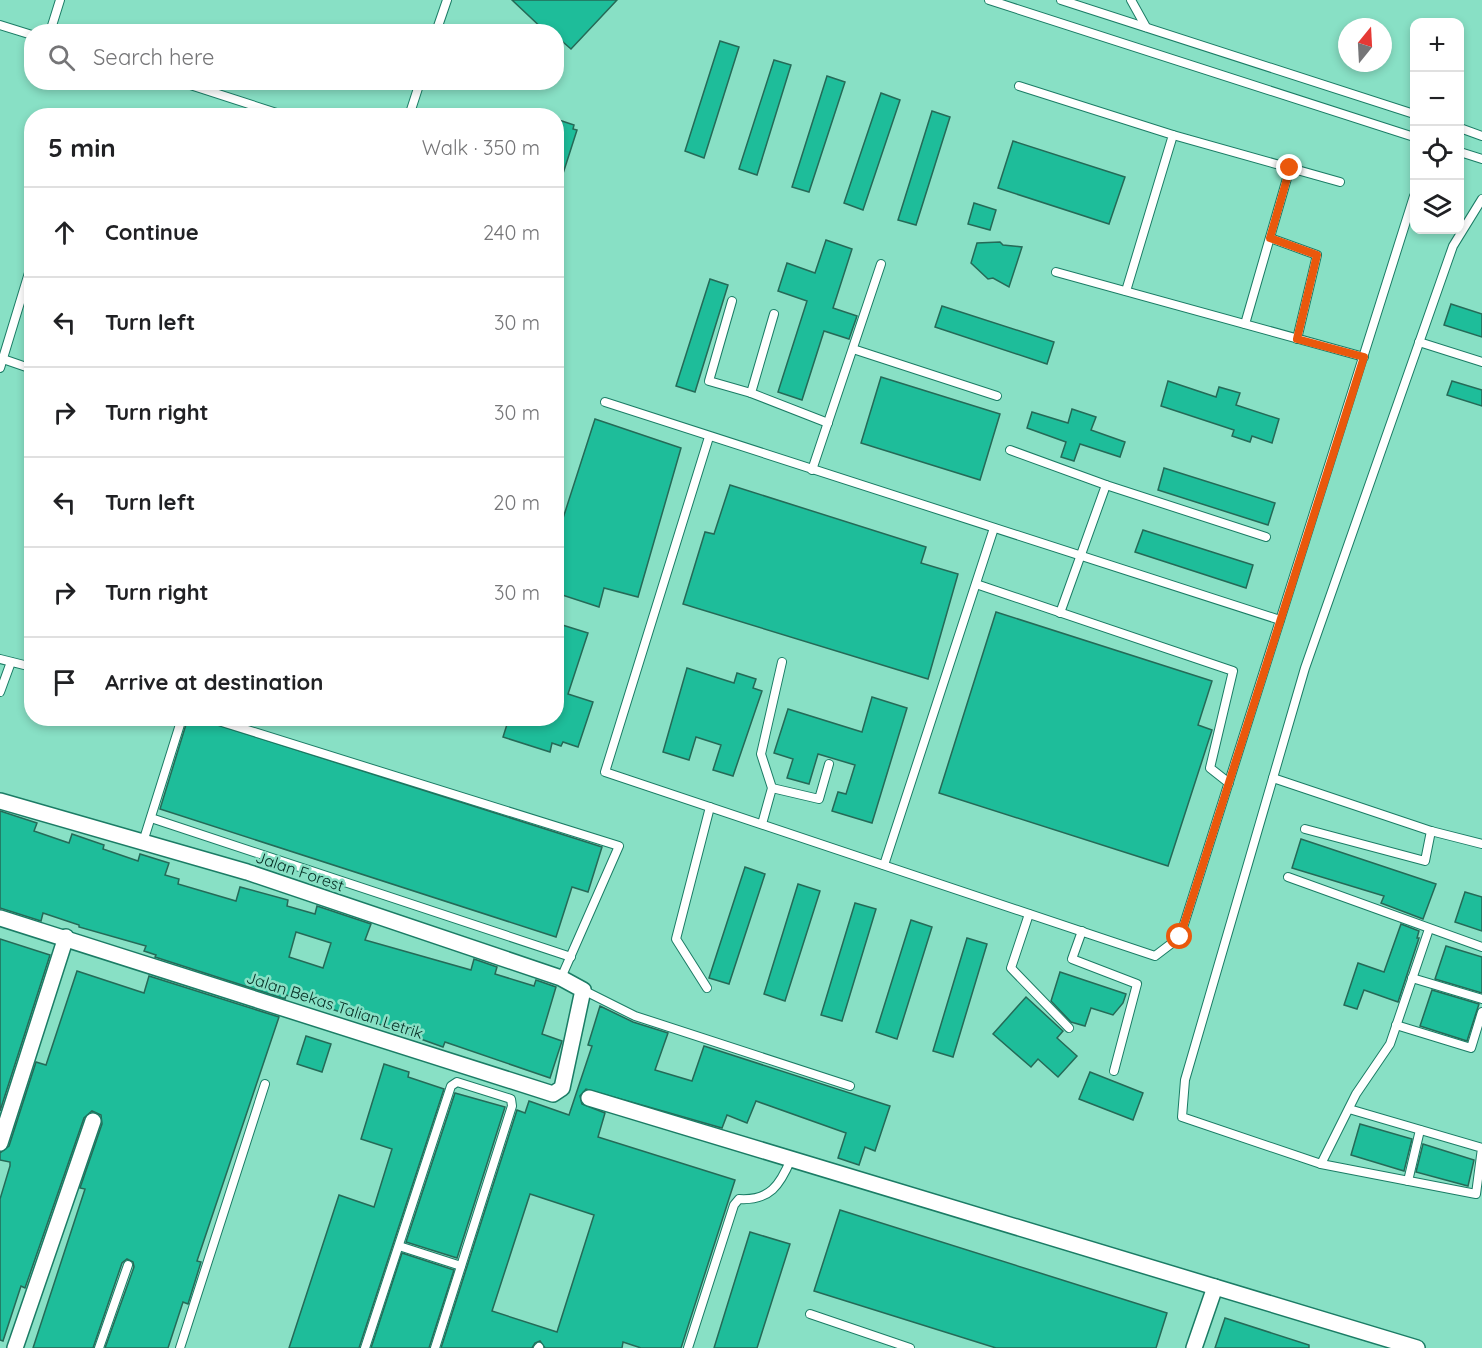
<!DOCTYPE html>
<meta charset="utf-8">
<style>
:root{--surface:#fff;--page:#f6f6f6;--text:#202124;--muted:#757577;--line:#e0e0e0}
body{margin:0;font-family:Quicksand,sans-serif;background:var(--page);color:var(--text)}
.controls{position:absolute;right:18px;top:18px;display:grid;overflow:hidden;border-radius:12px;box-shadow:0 3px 9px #0003}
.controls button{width:54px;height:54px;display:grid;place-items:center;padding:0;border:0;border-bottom:2px solid var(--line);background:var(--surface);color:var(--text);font:30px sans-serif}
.compass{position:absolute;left:1338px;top:18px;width:54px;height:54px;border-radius:50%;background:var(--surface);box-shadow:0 3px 9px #0003;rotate:18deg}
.stop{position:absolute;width:18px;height:18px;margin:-14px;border:4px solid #ea580c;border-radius:50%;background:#fff}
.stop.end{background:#ea580c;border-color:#fff;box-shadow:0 2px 6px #0008}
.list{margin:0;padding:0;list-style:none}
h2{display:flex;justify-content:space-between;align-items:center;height:78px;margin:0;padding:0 24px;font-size:26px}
h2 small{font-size:20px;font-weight:400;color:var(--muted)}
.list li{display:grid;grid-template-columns:39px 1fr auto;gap:18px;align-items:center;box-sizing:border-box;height:90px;padding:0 24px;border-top:2px solid var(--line)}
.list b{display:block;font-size:22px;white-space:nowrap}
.list em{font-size:20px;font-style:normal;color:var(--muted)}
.icon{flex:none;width:33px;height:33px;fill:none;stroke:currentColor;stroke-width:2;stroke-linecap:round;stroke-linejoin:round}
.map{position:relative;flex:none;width:1482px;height:1348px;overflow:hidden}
.search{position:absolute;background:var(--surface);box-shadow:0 3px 9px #0003;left:24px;top:24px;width:540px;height:66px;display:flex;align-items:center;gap:15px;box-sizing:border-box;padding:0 21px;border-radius:24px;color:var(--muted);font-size:22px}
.panel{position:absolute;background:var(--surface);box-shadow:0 3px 9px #0003;left:24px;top:108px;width:540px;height:618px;border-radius:24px}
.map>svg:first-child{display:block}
.building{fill:#1ebd9a;stroke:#256a57;stroke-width:1.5;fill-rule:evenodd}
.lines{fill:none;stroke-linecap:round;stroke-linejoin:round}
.service-casing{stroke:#1b7c65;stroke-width:10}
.minor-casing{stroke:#1b7c65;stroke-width:18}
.service{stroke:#fff;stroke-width:8}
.minor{stroke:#fff;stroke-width:15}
.route{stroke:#ea580c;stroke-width:8}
.labels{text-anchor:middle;stroke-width:5;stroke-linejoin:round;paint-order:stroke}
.street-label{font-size:16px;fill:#032b21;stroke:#88e0c5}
</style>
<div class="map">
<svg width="1482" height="1348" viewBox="0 0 1482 1348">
<rect width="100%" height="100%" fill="#88e0c5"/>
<g class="building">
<path d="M512 0H617L571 49 556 36V32H546Z"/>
<path d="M720 41 739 47 704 158 685 151Z"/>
<path d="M774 60 791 65 757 175 739 169Z"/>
<path d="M827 76 845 82 809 192 792 187Z"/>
<path d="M881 93 900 100 863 210 844 203Z"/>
<path d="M932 111 950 117 916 225 898 220Z"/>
<path d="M556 119 574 125 573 129 577 130 559 186 556 185Z"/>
<path d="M1013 141 1125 177 1109 224 998 188Z"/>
<path d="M974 203 996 210 990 230 968 224Z"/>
<path d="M826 240 852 249 833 308 857 316 849 339 824 331 802 400 778 392 807 301 778 291 787 263 815 273Z"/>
<path d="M1000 242 1003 245 1022 247 1009 287 993 278 988 279 971 263 977 243Z"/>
<path d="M710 279 728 285 695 392 676 386Z"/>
<path d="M1451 304 1482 314V337L1444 325Z"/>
<path d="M942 306 1054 342 1047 364 935 327Z"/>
<path d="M881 377 1000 414 980 480 861 443Z"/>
<path d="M1168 381 1216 397 1219 387 1240 393 1236 405 1279 419 1272 443 1252 436 1250 442 1232 436 1234 430 1161 406Z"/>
<path d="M1452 381 1482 390V406L1447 395Z"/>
<path d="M1072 409 1096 417 1091 430 1125 442 1120 457 1080 444 1074 461 1061 457 1066 442 1027 428 1032 412 1068 423Z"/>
<path d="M595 419 681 448 638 597 604 588 599 607 556 593V540Z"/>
<path d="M1164 468 1275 503 1268 525 1158 490Z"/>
<path d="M730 485 926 547 921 563 958 574 928 679 683 604 705 532 714 534Z"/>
<path d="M1143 530 1253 565 1246 588 1135 552Z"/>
<path d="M996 612 1212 681 1198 725 1212 730 1168 866 939 793Z"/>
<path d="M556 623 588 633 568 694 593 702 578 747 563 742 561 746 552 743 550 752 503 737 509 718H556Z"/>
<path d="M687 668 734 683 737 673 756 679 753 688 762 691 733 776 713 770 721 745 696 737 689 760 663 752Z"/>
<path d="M872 697 907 708 872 823 832 811 838 792 846 794 855 765 818 754 809 784 787 778 793 759 774 753 788 709 862 732Z"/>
<path d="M188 718H196L602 847 588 892 572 887 556 937 160 809Z"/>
<path d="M0 811 37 823 34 831 69 843 72 834 104 845 103 849 138 861 140 854 169 863 165 875 179 879 178 884 236 901 240 887 288 900 287 906 315 914 317 906 371 924 365 940 471 970 474 959 497 967 495 974 534 986 536 980 556 987 542 1034 562 1041 550 1078 445 1042 443 1047 376 1023 286 995 285 999 155 957 156 955 144 951 146 946 79 927V925L43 913 41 921 0 908ZM296 932 331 943 323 968 289 957Z"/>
<path d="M1301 839 1436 884 1423 919 1381 903 1384 896 1292 868Z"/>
<path d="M745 867 765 874 729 984 709 978Z"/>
<path d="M798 884 820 891 785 1001 764 994Z"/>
<path d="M1465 892 1482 897V931L1455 922Z"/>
<path d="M855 903 876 909 842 1021 821 1015Z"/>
<path d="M911 920 932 927 897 1039 876 1032Z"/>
<path d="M1401 924 1419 931 1417 938H1419L1398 1002 1364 990 1357 1009 1344 1005 1358 963 1384 972Z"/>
<path d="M967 938 987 944 953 1057 933 1051Z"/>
<path d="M0 939 50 955 0 1111Z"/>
<path d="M1446 946 1482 957V993L1435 979Z"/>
<path d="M77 971 144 993 149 976 279 1017 197 1261 201 1262 188 1304 183 1302 168 1348H105L134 1267 133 1262 127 1259 122 1263 93 1348H33L85 1189 80 1188 102 1124 101 1115 92 1111 84 1118 25 1288 21 1286 3 1341 0 1340V1199L10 1166V1162L0 1160V1153L9 1146 36 1062 46 1065Z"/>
<path d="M1060 972 1126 994 1123 1003 1113 1015 1091 1008 1085 1026 1071 1022 1051 1001Z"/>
<path d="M1432 990 1479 1004 1467 1041 1420 1026Z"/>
<path d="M1026 997 1063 1031 1057 1038 1077 1056 1058 1077 1038 1059 1031 1067 993 1034Z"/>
<path d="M600 1006 633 1022 668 1033 655 1070 692 1081 704 1046 890 1106 875 1151 865 1147 859 1165 838 1158 846 1133 756 1101 747 1123 727 1115 722 1128 586 1089 580 1096 582 1104 605 1113 598 1137 735 1180 681 1348H641L623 1342 622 1348H545L540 1341 535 1343 532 1348H441L517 1110 525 1113 529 1101 569 1115 592 1046 588 1045ZM530 1194 594 1215 557 1332 492 1311Z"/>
<path d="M306 1036 331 1044 322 1072 297 1064Z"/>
<path d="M384 1064 409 1072 408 1077 444 1089 359 1348H289L339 1195 374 1207 392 1149 361 1139Z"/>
<path d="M1090 1072 1143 1093 1133 1120 1079 1099Z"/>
<path d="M455 1093 505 1107 457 1258 406 1242Z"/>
<path d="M1360 1124 1412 1139 1404 1171 1351 1155Z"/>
<path d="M1423 1144 1474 1160 1468 1186 1416 1172Z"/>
<path d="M840 1210 1167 1313 1156 1348H996L814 1291Z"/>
<path d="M750 1232 790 1244 757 1348H714Z"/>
<path d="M402 1253 454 1270 429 1348H371Z"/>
<path d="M1225 1318 1309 1345V1348H1215Z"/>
</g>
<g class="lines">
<defs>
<g id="service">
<path d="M989 0 1414 137"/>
<path d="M1061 0 1414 114"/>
<path d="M1131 0 1146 27"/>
<path d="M0 25 32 35"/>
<path d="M50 32 60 0"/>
<path d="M436 32 447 0"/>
<path d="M181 82 286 116"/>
<path d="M1019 86 1173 135 1126 291"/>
<path d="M409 116 420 82"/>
<path d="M1460 128 1482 136"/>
<path d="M1173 135 1340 182"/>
<path d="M1460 152 1482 159"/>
<path d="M1270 238 1317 255 1297 339"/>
<path d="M1056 272 1364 357"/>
<path d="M732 301 709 381 751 393"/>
<path d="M774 314 751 393 828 423"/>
<path d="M1245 324 1290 168"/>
<path d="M1419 342 1482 362"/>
<path d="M853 349 997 396"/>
<path d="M3 359 32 369"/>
<path d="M0 368 32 263"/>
<path d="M605 402 1280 620"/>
<path d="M709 437 605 772 1155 956 1180 937 1414 196"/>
<path d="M1010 450 1106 485 1060 613"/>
<path d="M812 470 881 264"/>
<path d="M1106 485 1266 537"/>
<path d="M976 584 1233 671 1210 768 1229 783"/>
<path d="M0 659 32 667"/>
<path d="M0 692 11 662"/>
<path d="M209 718 619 846 561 978"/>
<path d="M1273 778 1431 831 1482 844"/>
<path d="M772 788 819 799 829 764"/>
<path d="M151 818 571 957"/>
<path d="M762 824 772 788 761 754 782 662"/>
<path d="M1305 829 1425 861 1431 831"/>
<path d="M143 842 182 718"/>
<path d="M884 865 994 528"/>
<path d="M1288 877 1482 947"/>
<path d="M1029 914 1011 968 1069 1028"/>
<path d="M1429 929 1390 1044 1356 1094 1321 1164 1182 1117 1185 1080 1305 668 1453 246 1482 199"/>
<path d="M1082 931 1072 959 1137 984 1114 1071"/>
<path d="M1412 978 1482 999"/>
<path d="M707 988 676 939 710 807"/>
<path d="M583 990 635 1016 850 1086"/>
<path d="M1396 1025 1471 1048 1482 1012"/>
<path d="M1321 1164 1476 1194 1482 1148 1349 1109"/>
<path d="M1408 1181 1420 1130"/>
<path d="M399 1246 461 1266"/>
<path d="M810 1314 910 1348"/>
<path d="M99 1348 128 1265"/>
<path d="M180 1348 265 1084"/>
<path d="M365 1348 451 1086 457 1082 511 1099 512 1106 435 1348"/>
<path d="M538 1348 539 1347"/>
<path d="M688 1348 734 1205 739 1199C770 1201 780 1185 791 1159"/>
</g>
<g id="minor">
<path d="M0 801 247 872 561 978 583 990 562 1088 553 1094 0 918"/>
<path d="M589 1098 1417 1348"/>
<path d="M0 1143 66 937"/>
<path d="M15 1348 93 1121"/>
<path d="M1194 1348 1215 1287"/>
</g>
</defs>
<use href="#service" class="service-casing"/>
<use href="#minor" class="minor-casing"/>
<use href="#service" class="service"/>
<use href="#minor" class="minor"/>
</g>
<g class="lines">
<path class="route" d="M1180 937 1364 357 1297 339 1317 255 1270 238 1290 168"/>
</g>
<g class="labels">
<g class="street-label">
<text transform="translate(300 871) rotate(19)" y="6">Jalan Forest</text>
<text transform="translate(335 1005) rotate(18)" y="6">Jalan Bekas Talian Letrik</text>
</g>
</g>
</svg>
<div class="controls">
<button>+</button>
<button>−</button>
<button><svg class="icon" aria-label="locate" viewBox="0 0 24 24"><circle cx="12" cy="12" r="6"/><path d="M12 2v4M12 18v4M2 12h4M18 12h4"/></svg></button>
<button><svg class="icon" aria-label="layers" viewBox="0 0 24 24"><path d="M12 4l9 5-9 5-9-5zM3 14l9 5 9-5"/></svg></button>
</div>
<svg class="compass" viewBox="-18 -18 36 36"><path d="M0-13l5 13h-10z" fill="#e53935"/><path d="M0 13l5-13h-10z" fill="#757577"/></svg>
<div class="stop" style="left:1180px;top:937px"></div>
<div class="stop end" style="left:1290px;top:168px"></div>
<div class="search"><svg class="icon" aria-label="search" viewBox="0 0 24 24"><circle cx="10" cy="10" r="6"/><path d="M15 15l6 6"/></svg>Search here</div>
<section class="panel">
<h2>5 min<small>Walk · 350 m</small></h2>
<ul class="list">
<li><svg class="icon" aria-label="ahead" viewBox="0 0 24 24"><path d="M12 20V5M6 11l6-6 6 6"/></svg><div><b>Continue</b></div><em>240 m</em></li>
<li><svg class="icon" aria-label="left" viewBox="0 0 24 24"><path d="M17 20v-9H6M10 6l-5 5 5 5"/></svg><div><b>Turn left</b></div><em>30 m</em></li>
<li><svg class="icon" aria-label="right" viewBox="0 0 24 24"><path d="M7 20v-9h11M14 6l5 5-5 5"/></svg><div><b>Turn right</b></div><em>30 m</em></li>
<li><svg class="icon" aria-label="left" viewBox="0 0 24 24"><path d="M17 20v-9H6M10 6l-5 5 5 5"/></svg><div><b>Turn left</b></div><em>20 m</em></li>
<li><svg class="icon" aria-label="right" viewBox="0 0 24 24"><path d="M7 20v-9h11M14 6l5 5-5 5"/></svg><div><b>Turn right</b></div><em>30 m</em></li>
<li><svg class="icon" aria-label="arrive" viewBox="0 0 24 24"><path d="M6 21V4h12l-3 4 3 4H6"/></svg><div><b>Arrive at destination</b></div></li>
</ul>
</section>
</div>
